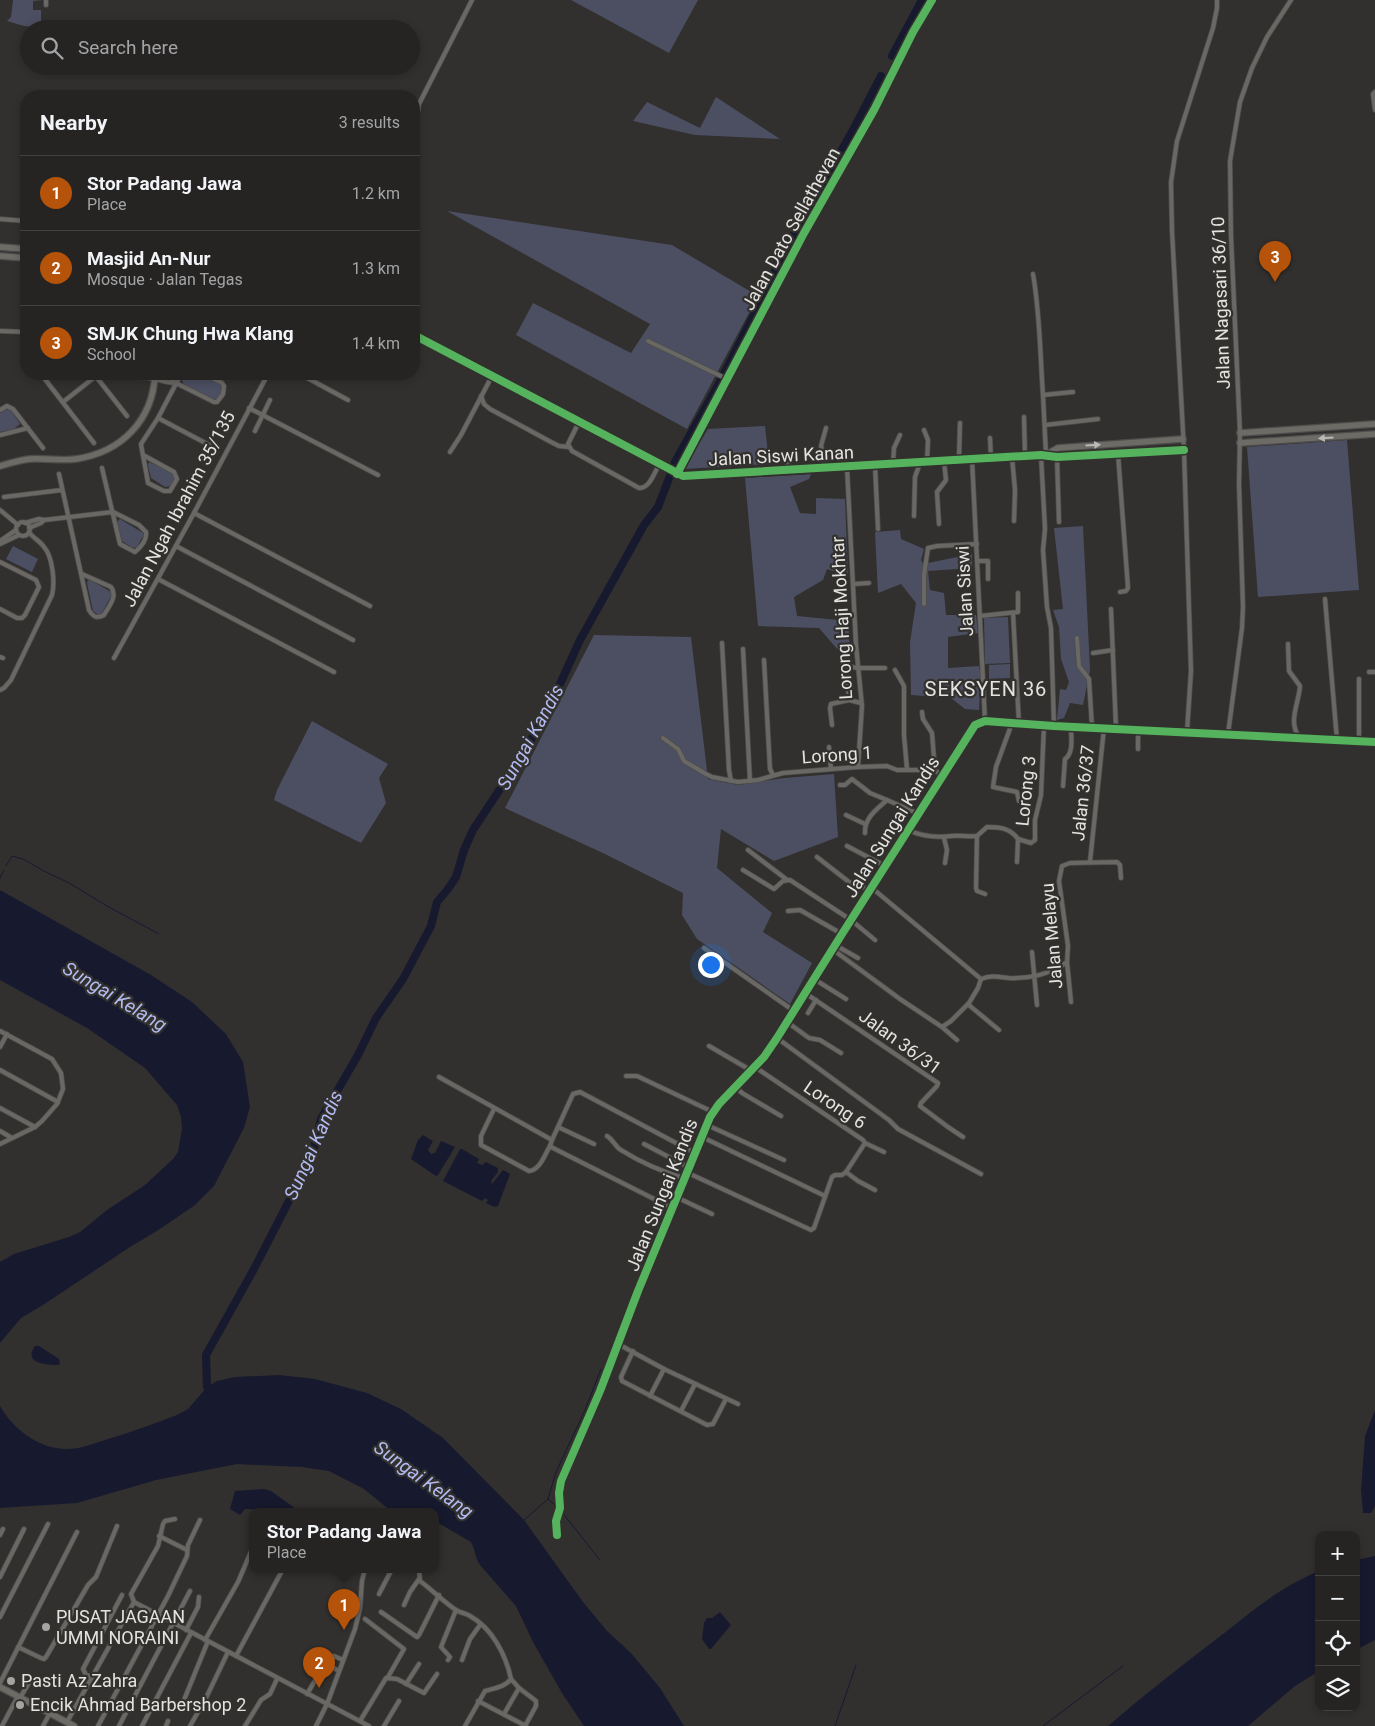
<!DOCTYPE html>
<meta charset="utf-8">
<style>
:root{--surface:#252423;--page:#313030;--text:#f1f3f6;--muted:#a3a4a6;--line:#424141;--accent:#b45309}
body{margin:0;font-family:Roboto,sans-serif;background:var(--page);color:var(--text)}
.controls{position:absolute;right:15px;bottom:15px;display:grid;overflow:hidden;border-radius:10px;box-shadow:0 2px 8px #0003}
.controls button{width:45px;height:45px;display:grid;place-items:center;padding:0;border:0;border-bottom:1px solid var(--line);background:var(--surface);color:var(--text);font:25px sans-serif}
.you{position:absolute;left:710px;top:964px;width:18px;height:18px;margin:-12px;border:4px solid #fff;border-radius:50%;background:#1a73e8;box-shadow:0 0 0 8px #1a73e833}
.badge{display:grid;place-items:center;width:32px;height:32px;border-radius:50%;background:var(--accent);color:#fff;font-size:16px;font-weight:700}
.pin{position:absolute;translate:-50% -41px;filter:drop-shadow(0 1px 2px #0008)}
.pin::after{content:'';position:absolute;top:26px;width:18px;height:15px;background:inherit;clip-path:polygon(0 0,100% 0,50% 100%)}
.popup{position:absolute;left:249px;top:1508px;width:190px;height:65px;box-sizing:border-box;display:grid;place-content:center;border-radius:10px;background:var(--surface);filter:drop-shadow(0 1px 4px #0005);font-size:16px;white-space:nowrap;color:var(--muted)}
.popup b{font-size:19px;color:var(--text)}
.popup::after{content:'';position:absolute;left:50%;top:100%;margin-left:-10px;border:10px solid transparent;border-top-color:var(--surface)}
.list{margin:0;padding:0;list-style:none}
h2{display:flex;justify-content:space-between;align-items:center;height:65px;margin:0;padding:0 20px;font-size:21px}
h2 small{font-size:16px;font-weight:400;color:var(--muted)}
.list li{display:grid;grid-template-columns:32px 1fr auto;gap:15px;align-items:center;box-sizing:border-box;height:75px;padding:0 20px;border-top:1px solid var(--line)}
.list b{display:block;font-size:19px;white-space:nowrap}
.list p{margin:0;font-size:16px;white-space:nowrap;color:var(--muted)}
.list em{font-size:16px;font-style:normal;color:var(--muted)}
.icon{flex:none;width:28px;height:28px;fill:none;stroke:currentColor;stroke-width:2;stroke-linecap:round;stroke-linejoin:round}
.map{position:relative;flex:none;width:1375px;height:1726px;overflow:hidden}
.search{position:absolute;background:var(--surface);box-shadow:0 2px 8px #0003;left:20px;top:20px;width:400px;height:55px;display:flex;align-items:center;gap:12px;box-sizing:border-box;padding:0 18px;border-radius:28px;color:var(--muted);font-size:19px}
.panel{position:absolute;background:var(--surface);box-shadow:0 2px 8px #0003;left:20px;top:90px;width:400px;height:290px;border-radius:20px}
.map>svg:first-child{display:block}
.green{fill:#4c4f61}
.water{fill:#17192f}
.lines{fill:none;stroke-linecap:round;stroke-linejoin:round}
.stream{stroke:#17192f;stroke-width:1}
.river{stroke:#17192f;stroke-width:8}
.street-casing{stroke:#4e4d4b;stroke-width:5.5}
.secondary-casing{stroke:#4e4d4b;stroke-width:8}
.street{stroke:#696865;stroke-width:4}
.secondary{stroke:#6c6b66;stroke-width:5.5}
.cycleway-casing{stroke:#32312e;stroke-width:11}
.cycleway{stroke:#56b35d;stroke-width:8}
.oneway{fill:#bab9b6}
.poi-dot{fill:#a5a4a3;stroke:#32312e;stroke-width:2}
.labels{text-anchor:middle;stroke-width:4.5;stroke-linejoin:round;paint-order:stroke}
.street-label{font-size:18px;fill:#e4e3e1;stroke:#32312e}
.poi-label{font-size:18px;fill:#e4e3e1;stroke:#32312e;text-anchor:start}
.water-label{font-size:19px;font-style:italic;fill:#b2baf1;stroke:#32312e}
.quarter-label{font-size:20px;letter-spacing:1px;fill:#e4e3e1;stroke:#32312e}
</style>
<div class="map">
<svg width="1375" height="1726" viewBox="0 0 1375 1726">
<rect width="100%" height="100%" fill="#31302f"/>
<g class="green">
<path d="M13 0H43L33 1V10H41V27L24 26 7 21 11 17Z"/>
<path d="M571 0H698L669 53Z"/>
<path d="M716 97 780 139 695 135 633 121 647 102 700 128Z"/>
<path d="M447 211 672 245 758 296 687 429 516 335 533 303 631 353 650 324Z"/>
<path d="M183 374H199L221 384 223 390 219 397 213 400 184 385 181 378Z"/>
<path d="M6 409 11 410 20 424 14 429 0 432V413Z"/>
<path d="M765 426 769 464 684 469 708 429Z"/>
<path d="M1347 440 1359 590 1258 597 1247 447Z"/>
<path d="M149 462 172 472 175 478 171 486 165 487 151 478 148 465Z"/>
<path d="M811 474 809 479 790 487 800 513 816 514V498L845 499 848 576 827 569 823 580 794 597 797 616 848 621 851 665 819 628 758 626 745 478Z"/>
<path d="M120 519 143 533V536L137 547 133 548 122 541 117 522Z"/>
<path d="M1083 526 1090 670 1083 705 1070 703 1064 718 1057 720 1060 689 1066 690 1069 682 1061 659 1059 627 1053 610 1063 609 1054 528Z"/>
<path d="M900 530 901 539 924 549 921 560 923 564 972 554V568L928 571 930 590 944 593 946 615H976L978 633 948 637V668L979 666 981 679 979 710 965 709 946 694 938 697 911 695 910 642 916 603 901 584 878 593 875 532Z"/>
<path d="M13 546 38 559 32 572 6 559Z"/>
<path d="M88 580 92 581 111 592V596L101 615 97 614 93 611 87 583Z"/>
<path d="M1008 617 1010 663 985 664 984 618Z"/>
<path d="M594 635 691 637 708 779 738 785 784 778 834 774 838 837 774 861 721 829 717 868 772 913 763 932 812 963 790 1004 697 939 682 915 683 893 603 853 505 808Z"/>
<path d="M1010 664V678L989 679V665Z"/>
<path d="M312 721 388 764 379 778 386 803 361 843 274 800 277 790Z"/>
</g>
<g class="water">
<path d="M0 890 151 975 192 1002 226 1034 243 1062 250 1107 244 1128 214 1186 195 1205 160 1229 130 1247 43 1305 21 1318 0 1343V1262L14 1254 69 1237 80 1232 107 1210 145 1185 173 1159 178 1152 182 1129 181 1117 177 1105 145 1068 87 1028 0 980Z"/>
<path d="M423 1135 433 1141 428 1150 431 1154 435 1153 441 1141 455 1147 438 1175 436 1176 411 1159 418 1140Z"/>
<path d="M460 1149H462L479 1159 477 1163 482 1165 486 1162 498 1168V1172L491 1181 492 1184 503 1170 510 1174 498 1206 494 1207 486 1203 488 1200 485 1198 482 1201 443 1181Z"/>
<path d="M35 1346H39L59 1359 60 1363 59 1365C48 1365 22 1364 35 1346Z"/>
<path d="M279 1375 315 1379 367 1393 401 1409 443 1438 524 1520 583 1602 607 1631 631 1653 660 1688 684 1726H584L562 1693 533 1642 516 1606 480 1565C475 1558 475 1549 471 1542L435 1521V1511H391L364 1489 329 1471 302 1467 237 1464 156 1480 77 1503 0 1508V1406C12 1428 38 1448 64 1449 78 1450 92 1444 105 1440 129 1433 153 1424 177 1415L188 1409 207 1387 217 1381 235 1377Z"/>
<path d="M1375 1410V1506L1371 1513H1363L1361 1490 1365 1436Z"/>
<path d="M264 1489 271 1491 299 1511 245 1509 240 1515 230 1509 235 1491Z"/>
<path d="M1375 1556V1640L1356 1650V1560Z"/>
<path d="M1319 1571V1671L1295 1686 1248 1726H1108C1145 1694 1184 1664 1223 1634 1256 1608 1279 1588 1319 1571Z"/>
<path d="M720 1612 731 1625 711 1649H709L702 1639 704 1623 707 1618H712Z"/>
</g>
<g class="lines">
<g class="stream">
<path d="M6 866 12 856 23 859 44 871 69 883 107 906 159 934"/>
<path d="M0 878 4 870"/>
<path d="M548 1499 558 1508"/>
<path d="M561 1511 600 1560"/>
<path d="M524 1520 548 1499 556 1472 585 1410 601 1369"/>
<path d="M835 1726 856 1665"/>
<path d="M1043 1726 1123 1666"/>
</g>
<g class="river">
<path d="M892 56 922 0"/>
<path d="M212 1394 207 1387 206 1355 254 1269 312 1156 321 1119 358 1055 376 1018 403 979 431 926 437 902 448 889 456 877 464 850 473 830 500 789 515 771 546 711 552 695 560 684 580 640 644 525 658 507 676 460 717 387 774 276 776 266 853 130 881 76"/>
</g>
<defs>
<g id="street">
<path d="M46 5V0"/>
<path d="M1375 92 1373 94 1375 110"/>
<path d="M414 119 418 111 419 104 472 0"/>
<path d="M0 219 26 221"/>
<path d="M1033 274C1040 313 1040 354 1043 395"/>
<path d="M0 331 26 332"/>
<path d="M648 341 727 379"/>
<path d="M41 374 94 443"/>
<path d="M94 374 127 416"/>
<path d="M127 374C136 378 146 377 155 379 163 381 168 383 176 383"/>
<path d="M159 374 168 377 176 383 214 402H217L223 394 224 386 222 383 204 374"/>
<path d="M300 374 348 400"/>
<path d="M481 396 484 404 490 409 551 442 559 446 569 447"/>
<path d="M63 402 96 376 107 374"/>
<path d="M249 408 378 475"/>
<path d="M0 410 7 406 13 409 43 448"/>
<path d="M1024 417 1025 456"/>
<path d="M158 418 213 447"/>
<path d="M579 422 568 444 572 451 639 488C650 488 654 473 659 465"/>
<path d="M1045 425 1098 419"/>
<path d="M826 428 821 446 827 469"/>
<path d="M924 430 928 440 927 462"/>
<path d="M255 431 270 400"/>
<path d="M0 435 28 428"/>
<path d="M990 438 991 458"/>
<path d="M450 452 461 435 492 376"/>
<path d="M1118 454 1128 588 1126 591 1120 592"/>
<path d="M143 455 174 472 177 479 170 491H164L148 483C146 470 143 457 141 444L158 418 181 374"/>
<path d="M1041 455 1045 529 1043 550 1047 607 1051 628 1054 726"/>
<path d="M1046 455 1043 395 1073 392"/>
<path d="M1012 457 1015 490 1014 521"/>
<path d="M1057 457 1059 522"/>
<path d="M959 459 960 423"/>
<path d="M972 459 985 721"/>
<path d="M893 464 894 448 900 435"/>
<path d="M875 465 878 529"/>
<path d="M847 467 856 645 862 706 858 767"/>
<path d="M102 468 120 544 135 552C141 547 147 540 146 532L139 525 113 512"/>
<path d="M788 470 787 461 789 456H796"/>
<path d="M677 473 804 233 874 110 913 32 932 0"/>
<path d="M59 474 89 610C93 617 97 619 104 615 109 606 118 596 111 587L82 574"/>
<path d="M4 497 62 490"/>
<path d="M0 510 18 525"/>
<path d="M194 513 370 606"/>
<path d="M914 516 915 477 920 463"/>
<circle cx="23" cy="529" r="7"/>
<path d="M25 523 39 519 44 520"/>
<path d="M939 524 937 492 946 480 944 461"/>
<path d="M29 528 41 523 44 520 113 512"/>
<path d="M0 541 16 530"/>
<path d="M0 544 19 535"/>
<path d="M176 546 353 640"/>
<path d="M978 561H988V579"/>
<path d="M0 562 36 580 39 587 25 615 22 618H17L0 609"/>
<path d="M158 579 334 672"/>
<path d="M854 584 869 583"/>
<path d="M1325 599 1337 740"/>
<path d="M924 604V575L928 548 937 546 977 544"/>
<path d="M1111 609 1116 728"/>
<path d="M1013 613 1019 724"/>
<path d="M980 616 1018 612V593"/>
<path d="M1077 638 1079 666 1089 679 1092 727"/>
<path d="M722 643 729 770 731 781"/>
<path d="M1288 644 1289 671 1300 686C1299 703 1287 723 1300 738"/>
<path d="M743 649 750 781"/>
<path d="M1093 653 1113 650"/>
<path d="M0 657 3 658"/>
<path d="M114 658 194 513 268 374"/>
<path d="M764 660 770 769 773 775"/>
<path d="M846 666 858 668H885"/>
<path d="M895 670 904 686V735L907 769"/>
<path d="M1369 672H1375"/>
<path d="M847 673 849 700 861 703"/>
<path d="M1359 679V741"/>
<path d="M0 690 4 688 11 680 52 595C55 583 53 557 44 547 40 541 33 538 29 532"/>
<path d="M922 712 923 719 932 733 935 771"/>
<path d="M1012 723 996 767 993 787 1017 792 1019 801"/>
<path d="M832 725 830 708 831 704 849 700"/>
<path d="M1187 732 1191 671 1184 450 1172 231 1171 182 1177 141 1213 28 1217 8V0"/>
<path d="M1228 734 1242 628 1243 607 1239 484 1240 433 1231 236 1230 161 1240 102 1252 68 1267 37 1291 0"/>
<path d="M663 738 678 749 684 761 706 774 712 777 738 782 758 780 783 773 858 767 887 766 897 770H927L935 771 943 775"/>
<path d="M829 747 831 769"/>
<path d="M1138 749V738L1139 729"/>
<path d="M840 785H845L852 779 870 793 887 800"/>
<path d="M1063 786 1065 759C1074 753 1071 737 1071 727"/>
<path d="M846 815 865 824"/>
<path d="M908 830C923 837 936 838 952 836 960 835 969 837 977 836L987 827C1000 827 1010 828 1018 839L1017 862"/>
<path d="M865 833C864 818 877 809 887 800L919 814"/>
<path d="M977 836 976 888 977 891 985 894"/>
<path d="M944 838 947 850 945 863"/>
<path d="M1018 839 1031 843 1035 840V820L1041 795 1044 725"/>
<path d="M847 846 885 866"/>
<path d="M748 850 786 879"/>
<path d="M817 857 849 882 870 890"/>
<path d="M1090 862 1104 728"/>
<path d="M743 870 774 889 783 881 790 880 851 920 875 940"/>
<path d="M872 888 981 979 978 988 969 1003 970 1006 999 1030"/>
<path d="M788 911 800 910 842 934"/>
<path d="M835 945 858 958"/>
<path d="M704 948 794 1011"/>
<path d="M832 949 900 999 942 1027 957 1040"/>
<path d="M1032 952 1037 1005"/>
<path d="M814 979 846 999"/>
<path d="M981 979C991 975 999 977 1009 978 1029 979 1051 974 1067 962"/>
<path d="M805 993 938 1083 937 1086 921 1103 920 1106 948 1127 963 1137"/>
<path d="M1071 1002 1067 962 1068 946 1059 881 1062 866 1070 863 1117 862 1120 865 1121 878"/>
<path d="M808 1013 816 1000"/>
<path d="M787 1022 809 1038 820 1040 841 1053"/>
<path d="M942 1027 951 1021 969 1003"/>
<path d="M0 1031 52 1059 61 1073 63 1089 57 1104 42 1121 35 1127 0 1144"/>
<path d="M777 1038 889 1120 898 1129 981 1174"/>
<path d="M709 1046 752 1071"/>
<path d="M0 1047 7 1034"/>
<path d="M0 1070 58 1102"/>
<path d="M626 1076H637L713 1112"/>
<path d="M439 1077 552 1140"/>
<path d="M736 1087 742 1093 781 1116"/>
<path d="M0 1108 35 1127"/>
<path d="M494 1109 481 1136V1145L529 1171C540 1170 544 1156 550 1146"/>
<path d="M707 1125 784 1160"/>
<path d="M558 1127 594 1144"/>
<path d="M0 1131 12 1138"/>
<path d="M607 1136C614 1140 615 1147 621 1150 640 1162 663 1172 684 1178"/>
<path d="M702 1137 825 1196"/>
<path d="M865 1143 884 1152"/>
<path d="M644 1144 688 1167"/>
<path d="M686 1172 811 1230 814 1228 832 1177 835 1175H842L846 1172 865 1143 863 1140 755 1067"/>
<path d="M846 1172 858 1181 875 1190"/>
<path d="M676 1197 712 1214"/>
<path d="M672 1208 553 1148 550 1146 552 1140 573 1094 580 1092 695 1153"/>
<path d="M618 1344 664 1369 738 1404"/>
<path d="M633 1351 621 1377 622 1381 707 1425 713 1424 726 1399"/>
<path d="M650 1396 664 1369"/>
<path d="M681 1411 695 1384"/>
<path d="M0 1535 3 1529"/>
<path d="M557 1535 556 1521 560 1508 559 1493 561 1481 600 1391 638 1291"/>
<path d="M159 1536 187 1550"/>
<path d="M419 1569 420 1581C431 1589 445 1603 456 1610 460 1613 466 1613 470 1616 492 1628 506 1655 511 1679 505 1687 495 1688 485 1691L465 1726"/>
<path d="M0 1577 24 1529"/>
<path d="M379 1594 392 1569"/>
<path d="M134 1602 369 1726"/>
<path d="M134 1602 131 1594 158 1546 163 1524 165 1521 175 1519"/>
<path d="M404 1605 410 1592 419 1579"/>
<path d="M381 1612 417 1637 419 1635 439 1595"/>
<path d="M0 1617 48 1524"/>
<path d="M365 1619 404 1649 388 1677"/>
<path d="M186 1630 198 1607 199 1597"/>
<path d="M205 1640 238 1582 253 1547"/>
<path d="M18 1647 41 1658 44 1659 46 1657 88 1585 96 1577 117 1526"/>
<path d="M236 1656 283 1569"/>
<path d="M448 1660 450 1657 441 1647 456 1610"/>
<path d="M462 1660 470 1639 480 1625"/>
<path d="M339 1671 328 1665 334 1656 343 1660"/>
<path d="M92 1677 86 1675 83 1669 122 1595"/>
<path d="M511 1679 519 1688 536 1701V1706L525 1726"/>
<path d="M0 1683 77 1532"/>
<path d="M406 1684 419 1664"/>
<path d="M307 1694 316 1679 328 1665"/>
<path d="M20 1698 30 1681"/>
<path d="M184 1700 208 1641"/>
<path d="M478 1701 526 1726"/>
<path d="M504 1714 519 1688"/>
<path d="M360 1721 386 1678 397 1679 424 1693 437 1674"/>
<path d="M67 1722 134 1602"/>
<path d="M2 1726 18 1696"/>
<path d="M43 1726 50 1713"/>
<path d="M98 1726 168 1596 187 1556 188 1545 200 1520"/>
<path d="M119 1726 190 1591"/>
<path d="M142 1726 191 1633"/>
<path d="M166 1726 168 1721"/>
<path d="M190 1726 206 1698 228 1652"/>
<path d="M245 1726 261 1700 270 1694 277 1679"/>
<path d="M316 1726 327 1704 355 1629 360 1608 362 1581 365 1569"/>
<path d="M384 1726 399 1701"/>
</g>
<g id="secondary">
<path d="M0 247 26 249"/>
<path d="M0 256 26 258"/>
<path d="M414 335 683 476 1041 455 1057 457 1184 450"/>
<path d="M1240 433 1375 424"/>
<path d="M1240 443 1375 434"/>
<path d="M1046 455 1058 448 1183 439"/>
<path d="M0 466C10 463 20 460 30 459 45 458 61 461 76 459 122 452 153 420 155 374"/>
<path d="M638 1291 710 1117 719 1104 764 1057 777 1038 969 732 979 722 985 721 1054 726 1375 742"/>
<path d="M0 1687 74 1726"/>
</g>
</defs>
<use href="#street" class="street-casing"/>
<use href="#secondary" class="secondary-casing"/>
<use href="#street" class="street"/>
<use href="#secondary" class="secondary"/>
<defs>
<g id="cycleway">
<path d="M414 335 683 476 1041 455 1057 457 1184 450"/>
<path d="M677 474 804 233 874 110 913 32 932 0"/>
<path d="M557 1535 556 1521 560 1508 559 1493 561 1481 600 1391 638 1291 710 1117 719 1104 764 1057 777 1038 842 934 975 725 985 721 1054 726 1375 742"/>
</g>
</defs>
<use href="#cycleway" class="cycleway-casing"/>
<use href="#cycleway" class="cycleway"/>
</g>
<defs><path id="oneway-solid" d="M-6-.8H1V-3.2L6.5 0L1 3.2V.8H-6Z" transform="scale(1.25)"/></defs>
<g class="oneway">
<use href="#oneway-solid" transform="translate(1326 438) rotate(176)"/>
<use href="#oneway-solid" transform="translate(1093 445) rotate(-4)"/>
</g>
<g class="poi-dot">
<circle cx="46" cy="1627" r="5"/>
<circle cx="11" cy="1681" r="5"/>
<circle cx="20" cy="1705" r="5"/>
</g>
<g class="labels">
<g class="street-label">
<text transform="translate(791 229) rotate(-61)" y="6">Jalan Dato Sellathevan</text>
<text transform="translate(1221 303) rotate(-92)" y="6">Jalan Nagasari 36/10</text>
<text transform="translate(781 456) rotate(-3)" y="6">Jalan Siswi Kanan</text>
<text transform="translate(179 509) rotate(-62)" y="6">Jalan Ngah Ibrahim 35/135</text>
<text transform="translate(965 591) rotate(-93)" y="6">Jalan Siswi</text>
<text transform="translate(842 618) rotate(-93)" y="6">Lorong Haji Mokhtar</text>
<text transform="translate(837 755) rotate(-4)" y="6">Lorong 1</text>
<text transform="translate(1026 791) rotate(-84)" y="6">Lorong 3</text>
<text transform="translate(1083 793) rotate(-84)" y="6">Jalan 36/37</text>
<text transform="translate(892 827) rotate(-58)" y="6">Jalan Sungai Kandis</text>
<text transform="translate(1052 936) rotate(-95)" y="6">Jalan Melayu</text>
<text transform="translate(900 1042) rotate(36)" y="6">Jalan 36/31</text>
<text transform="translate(835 1105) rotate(34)" y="6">Lorong 6</text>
<text transform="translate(662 1195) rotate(-68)" y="6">Jalan Sungai Kandis</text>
</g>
<g class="poi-label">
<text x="56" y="1623">PUSAT JAGAAN<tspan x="56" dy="21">UMMI NORAINI</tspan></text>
<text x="21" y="1687">Pasti Az Zahra</text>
<text x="30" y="1711">Encik Ahmad Barbershop 2</text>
</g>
<g class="water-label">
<text transform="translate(530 737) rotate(-61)" y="7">Sungai Kandis</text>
<text transform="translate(115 996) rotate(31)" y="7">Sungai Kelang</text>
<text transform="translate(313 1145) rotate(-66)" y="7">Sungai Kandis</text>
<text transform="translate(424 1479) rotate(36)" y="7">Sungai Kelang</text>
</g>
<g class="quarter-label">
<text x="986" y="696">SEKSYEN 36</text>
</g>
</g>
</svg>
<div class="controls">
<button>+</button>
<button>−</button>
<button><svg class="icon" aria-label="locate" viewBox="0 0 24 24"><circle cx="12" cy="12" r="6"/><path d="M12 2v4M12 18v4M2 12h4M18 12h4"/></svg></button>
<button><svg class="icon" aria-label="layers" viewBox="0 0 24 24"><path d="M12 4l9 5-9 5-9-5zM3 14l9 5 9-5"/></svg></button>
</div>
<div class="you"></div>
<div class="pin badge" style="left:344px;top:1630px">1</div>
<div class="popup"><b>Stor Padang Jawa</b>Place</div>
<div class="pin badge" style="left:319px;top:1688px">2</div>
<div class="pin badge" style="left:1275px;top:282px">3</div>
<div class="search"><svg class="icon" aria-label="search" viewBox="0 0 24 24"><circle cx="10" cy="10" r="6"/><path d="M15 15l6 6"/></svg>Search here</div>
<section class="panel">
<h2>Nearby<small>3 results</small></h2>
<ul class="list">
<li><span class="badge">1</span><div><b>Stor Padang Jawa</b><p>Place</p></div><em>1.2 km</em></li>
<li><span class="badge">2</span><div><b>Masjid An-Nur</b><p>Mosque · Jalan Tegas</p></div><em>1.3 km</em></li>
<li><span class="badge">3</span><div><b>SMJK Chung Hwa Klang</b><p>School</p></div><em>1.4 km</em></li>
</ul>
</section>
</div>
